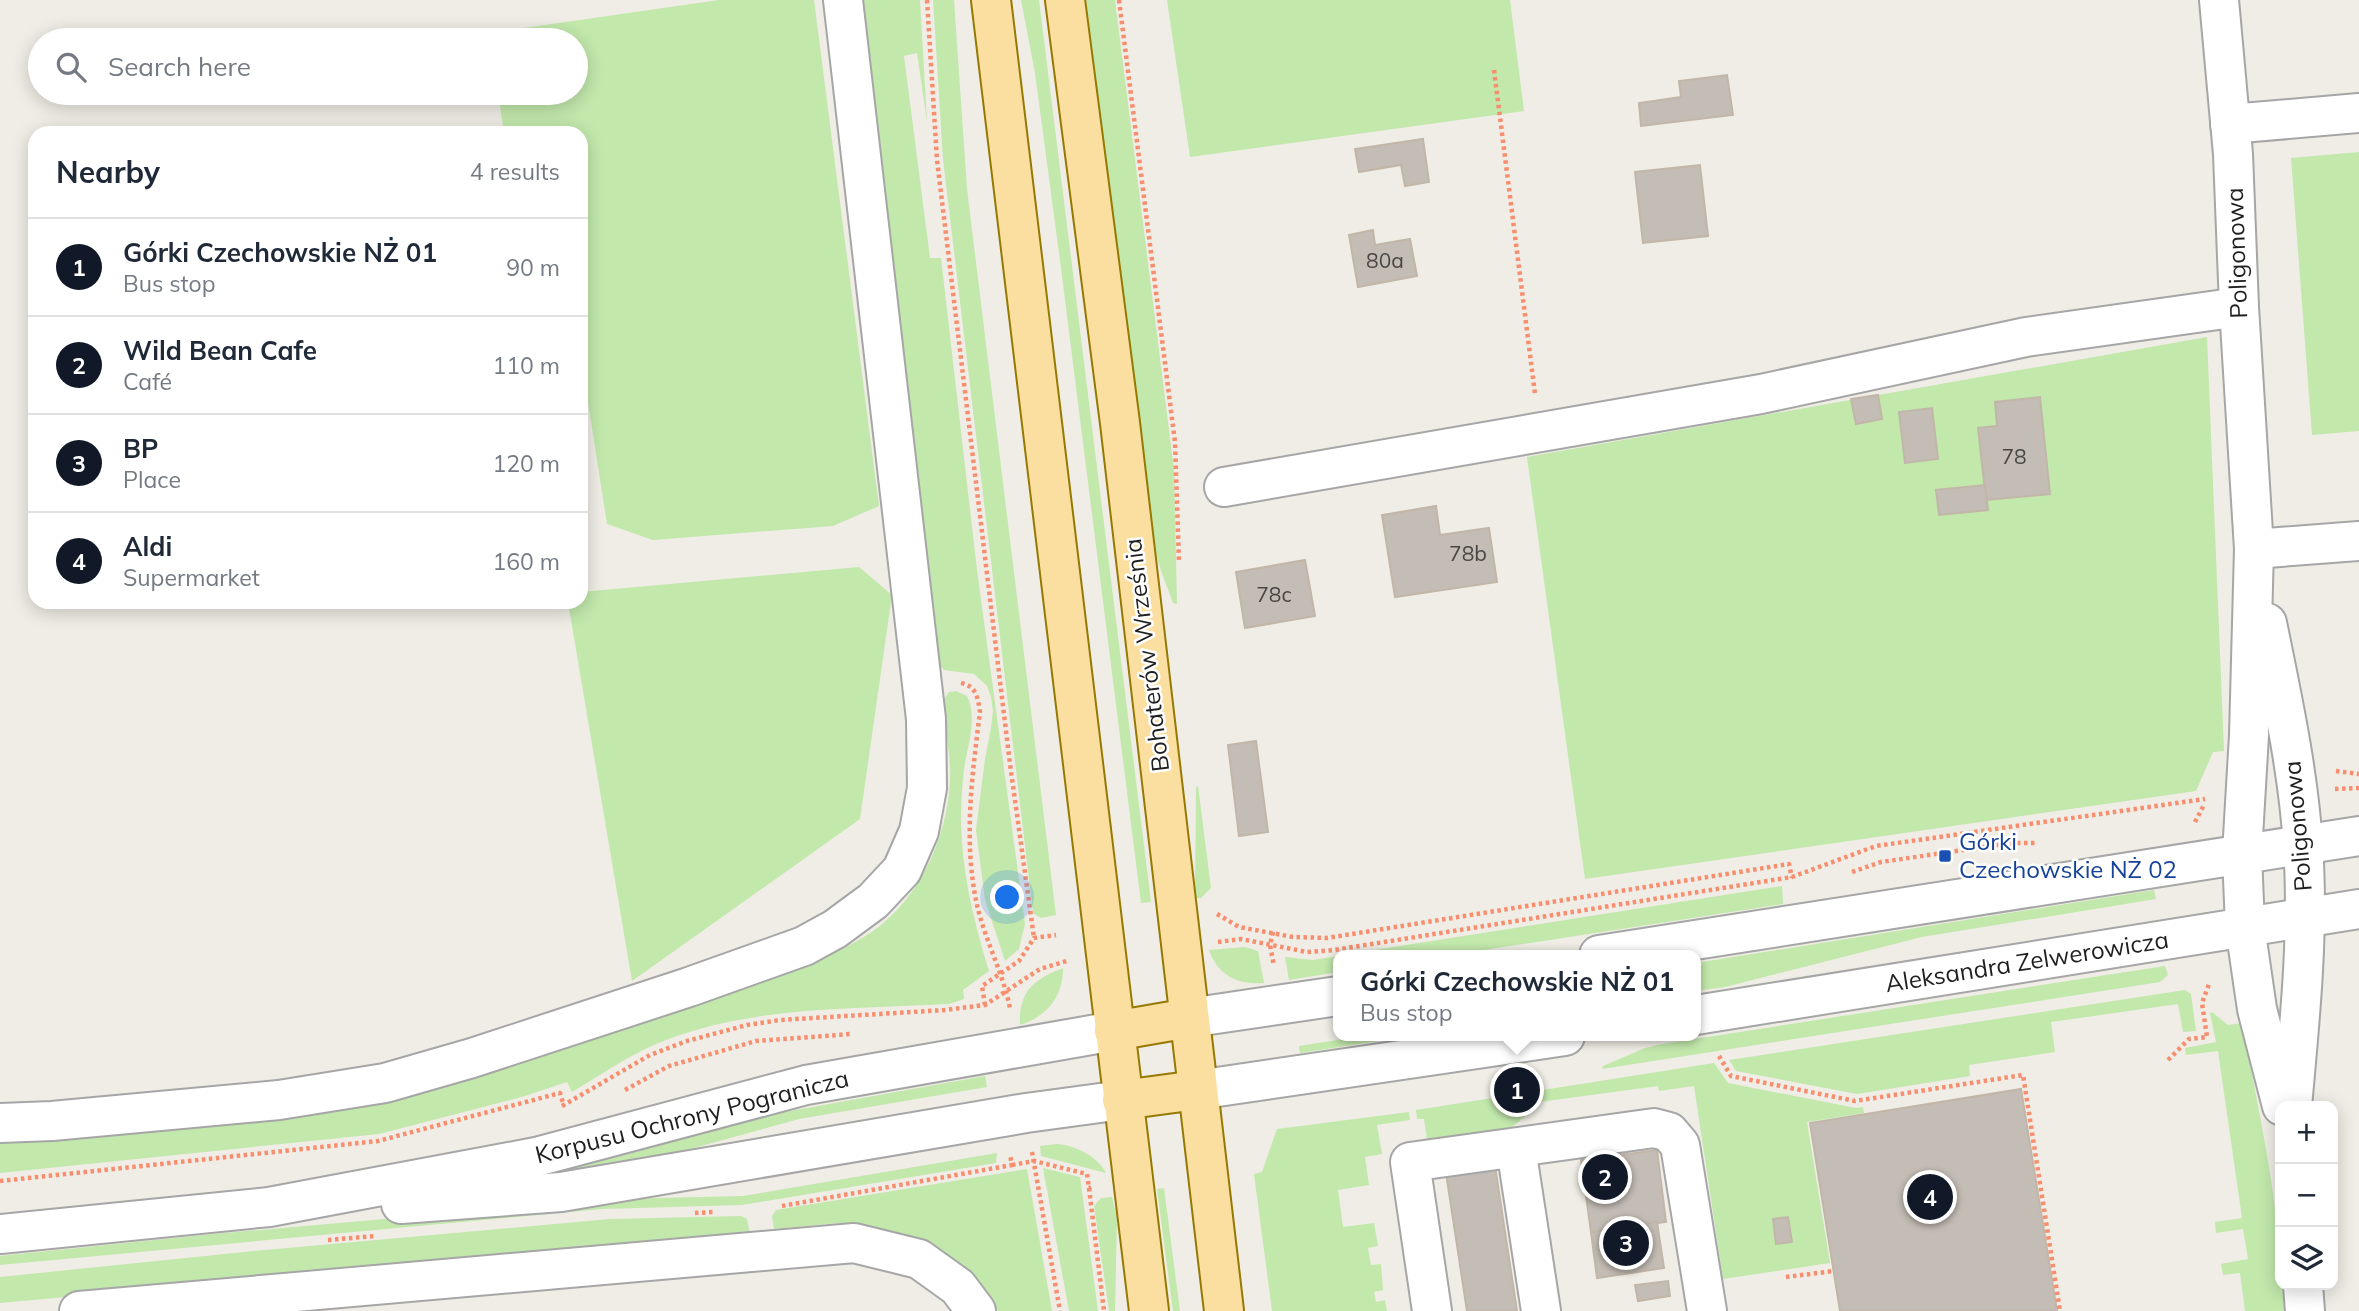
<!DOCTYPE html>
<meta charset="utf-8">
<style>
:root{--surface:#fff;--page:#f6f6f7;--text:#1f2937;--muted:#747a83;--line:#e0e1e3;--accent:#111827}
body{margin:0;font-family:Mulish,sans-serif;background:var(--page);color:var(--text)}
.controls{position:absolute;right:21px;bottom:21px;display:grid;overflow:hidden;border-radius:14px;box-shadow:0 4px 18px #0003}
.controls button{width:63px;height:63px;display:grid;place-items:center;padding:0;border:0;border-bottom:2px solid var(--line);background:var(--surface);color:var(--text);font:35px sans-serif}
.you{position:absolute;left:1008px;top:898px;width:24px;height:24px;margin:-18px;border:5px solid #fff;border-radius:50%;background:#1a73e8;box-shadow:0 0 0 10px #1a73e833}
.badge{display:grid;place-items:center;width:46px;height:46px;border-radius:50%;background:var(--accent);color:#fff;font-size:23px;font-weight:700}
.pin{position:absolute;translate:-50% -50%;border:4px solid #fff;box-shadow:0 2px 7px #0006}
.popup{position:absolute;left:1333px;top:950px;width:368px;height:91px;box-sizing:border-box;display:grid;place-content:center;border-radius:14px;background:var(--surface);filter:drop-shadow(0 2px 5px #0005);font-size:23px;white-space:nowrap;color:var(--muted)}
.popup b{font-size:26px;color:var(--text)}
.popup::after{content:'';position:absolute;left:50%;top:100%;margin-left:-14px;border:14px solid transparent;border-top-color:var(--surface)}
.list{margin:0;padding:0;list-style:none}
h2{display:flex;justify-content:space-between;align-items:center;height:91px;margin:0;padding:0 28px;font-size:30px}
h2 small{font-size:23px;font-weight:400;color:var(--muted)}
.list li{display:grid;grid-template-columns:46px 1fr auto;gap:21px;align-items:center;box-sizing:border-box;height:98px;padding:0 28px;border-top:2px solid var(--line)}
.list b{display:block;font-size:26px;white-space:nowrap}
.list p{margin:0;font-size:23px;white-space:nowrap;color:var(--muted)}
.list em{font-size:23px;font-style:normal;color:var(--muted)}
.icon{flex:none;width:38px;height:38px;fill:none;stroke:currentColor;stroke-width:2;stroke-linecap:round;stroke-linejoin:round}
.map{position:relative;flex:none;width:2359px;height:1311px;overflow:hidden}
.search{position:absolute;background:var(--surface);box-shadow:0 4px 18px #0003;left:28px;top:28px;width:560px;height:77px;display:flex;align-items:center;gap:18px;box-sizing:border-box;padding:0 24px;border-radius:38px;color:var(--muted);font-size:26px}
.panel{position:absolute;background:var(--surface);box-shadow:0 4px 18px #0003;left:28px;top:126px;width:560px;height:483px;border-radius:21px}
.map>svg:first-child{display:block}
.grass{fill:#c2e8ac}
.building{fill:#c4bdb5;stroke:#c1b6a8;stroke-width:2}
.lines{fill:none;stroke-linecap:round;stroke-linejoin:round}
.minor-casing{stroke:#a6a6a6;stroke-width:42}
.major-casing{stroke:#967903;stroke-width:42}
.path{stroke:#f78e6f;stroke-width:4.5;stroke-dasharray:3.5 3.5;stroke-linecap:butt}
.minor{stroke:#fff;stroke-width:38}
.major{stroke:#fadfa0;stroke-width:38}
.transit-dot{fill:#1a4fb4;stroke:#fff;stroke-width:2.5}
.labels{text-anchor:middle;stroke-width:5;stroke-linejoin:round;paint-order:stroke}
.number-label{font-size:21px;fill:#484644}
.street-label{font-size:24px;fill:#1f1f1f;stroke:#fff}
.transit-label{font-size:24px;fill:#164399;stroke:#fff;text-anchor:start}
</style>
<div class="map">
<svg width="2359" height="1311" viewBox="0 0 2359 1311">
<rect width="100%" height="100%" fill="#efede5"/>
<g class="grass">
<path d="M719 0H814L879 506 833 526 653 540 607 524 581 357V133H504L498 93H576V40H490L488 33Z"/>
<path d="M861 0H920L927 122 917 53 904 56 930 258H941L977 570 1025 924 1019 949 1005 961 985 900 976 830 985 759 991 728 993 711 991 697 987 686 974 674 944 670 937 662Z"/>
<path d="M933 0H954L967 189 1056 915 1041 918 1033 913 943 159Z"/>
<path d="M1021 0H1039L1151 902 1141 903 1061 268 1035 73Z"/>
<path d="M1086 0H1115L1174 470 1177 604 1173 603 1160 568 1153 542Z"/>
<path d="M1167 0H1510L1524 111 1190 157Z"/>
<path d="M2359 152V431L2312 435 2291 158Z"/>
<path d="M2207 337 2224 751 2213 752 2196 791 1585 879 1527 457Z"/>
<path d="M859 567 892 595 860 819 632 981 568 602H581V592Z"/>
<path d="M956 691 967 696C978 717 967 747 964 770 955 842 968 902 989 971L963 990 964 999 949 1004C855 1009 755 1006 666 1040 633 1052 603 1074 572 1092L567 1082 525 1096 379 1134 0 1173V1137L194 1121 807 964C833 953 861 942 882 924 927 887 952 823 950 766 949 745 944 724 941 703L949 692Z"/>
<path d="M1198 786 1211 888 1201 898H1195L1196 787Z"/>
<path d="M1782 886 1783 904 1452 955H1342Z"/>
<path d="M2154 890 2156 899 1922 937 1725 987 1696 991V964L1702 962Z"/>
<path d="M1245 947 1258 951 1264 983C1238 985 1218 976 1209 950Z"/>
<path d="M1338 956V972L1289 980 1285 957 1313 960Z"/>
<path d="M2165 966 2168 975 2160 982 1602 1069 1603 1066 1645 1048 1662 1044Z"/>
<path d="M1063 968C1063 997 1047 1016 1020 1025 1018 992 1034 979 1063 968Z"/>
<path d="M2185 990 2191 994 2196 1031 2183 1032 2178 1004 2051 1022 2055 1052 1969 1065 1970 1076 1857 1094 1736 1071 1729 1060Z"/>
<path d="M2212 1012 2228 1025 2243 1023C2257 1110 2280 1196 2280 1285H2283L2285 1311H2245L2240 1273 2223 1275 2221 1264 2248 1259 2243 1229 2216 1233 2215 1222 2242 1218 2218 1051 2186 1055 2185 1048 2216 1042 2210 1013Z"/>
<path d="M1363 1036H1411L1300 1053 1299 1046Z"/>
<path d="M1714 1063 1728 1083 1856 1108 1863 1107 1864 1113 1807 1122 1830 1263 1723 1279 1694 1086 1659 1091 1658 1086 1532 1103V1110L1502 1136 1428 1147 1424 1119H1417L1416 1110Z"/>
<path d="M985 1076 987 1087 799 1119 647 1161 556 1175 558 1170 625 1155 773 1114Z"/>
<path d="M1409 1112 1410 1120 1377 1125 1382 1154 1365 1157 1369 1185 1338 1190 1343 1227 1374 1223 1378 1246 1368 1248 1371 1265 1381 1264 1383 1290 1374 1292 1376 1302 1385 1300 1387 1311H1272L1254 1174 1262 1172 1277 1129Z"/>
<path d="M1056 1144C1075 1145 1097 1156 1106 1173L1041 1156 1040 1146Z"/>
<path d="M997 1153 996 1163 742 1205 602 1209 0 1265V1256L213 1234 611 1199 743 1196Z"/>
<path d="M1043 1168 1080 1177 1098 1311H1069Z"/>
<path d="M1027 1169 1052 1311H998L989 1298 917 1242 883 1229 837 1223 774 1229 772 1216 776 1210Z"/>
<path d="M1164 1188 1180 1311H1173L1157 1189Z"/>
<path d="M1112 1197 1117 1218 1115 1311H1109L1094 1206 1101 1198Z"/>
<path d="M741 1216 747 1219 750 1233 675 1242 0 1303V1277L254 1251 610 1219Z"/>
</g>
<g class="building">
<path d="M1727 75 1733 115 1641 126 1639 103 1681 97 1679 81Z"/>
<path d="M1423 139 1429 182 1405 186 1401 165 1359 172 1355 149Z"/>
<path d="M1700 165 1708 236 1643 243 1635 172Z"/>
<path d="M1373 230 1375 245 1410 239 1417 276 1358 287 1349 235Z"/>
<path d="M1878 395 1882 419 1856 424 1851 399Z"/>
<path d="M2040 397 2050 494 1986 500 1978 428 1997 426 1995 402Z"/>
<path d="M1932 408 1938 459 1905 463 1899 412Z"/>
<path d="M1985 485 1988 510 1939 515 1936 490Z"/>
<path d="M1436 506 1440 535 1489 528 1497 582 1395 597 1382 515Z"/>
<path d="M1305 560 1315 616 1245 628 1236 572Z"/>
<path d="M1256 741 1268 832 1239 836 1228 745Z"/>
<path d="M2021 1089 2057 1311H1840L1810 1123Z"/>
<path d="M1657 1150 1666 1222 1591 1232 1581 1160Z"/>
<path d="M1495 1166 1517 1311H1467L1446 1173Z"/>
<path d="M1788 1217 1792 1242 1776 1244 1773 1219Z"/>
<path d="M1657 1222 1664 1268 1597 1278 1591 1232Z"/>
<path d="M1668 1281 1670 1296 1638 1301 1635 1285Z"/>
</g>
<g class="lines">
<defs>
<g id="minor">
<path d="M2219 0 2233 154 2239 307 2254 549 2249 735 2242 854 2245 927 2257 1009 2282 1106"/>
<path d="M2230 124 2359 113"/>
<path d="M1224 487 1761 394 2026 337 2239 307"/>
<path d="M2254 549 2359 541"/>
<path d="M2267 623C2282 697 2298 770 2303 845 2309 932 2300 1019 2292 1106"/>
<path d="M1599 955 2359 836"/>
<path d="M1696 1015 2359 909"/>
<path d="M1189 1018 1338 996"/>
<path d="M1197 1090 1565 1036"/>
<path d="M0 1123 52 1121 279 1100 385 1083 472 1058 689 987 804 946 835 929 873 901 902 870 919 831 927 788 926 719 843 0"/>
<path d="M1516 1148 1541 1311"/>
<path d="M401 1204 561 1192 1026 1113 1122 1100"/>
<path d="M0 1234 269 1207 536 1157 806 1085 1114 1031"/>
<path d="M2303 1285 2305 1311"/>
<path d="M79 1311 854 1243 919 1259 958 1287 976 1311"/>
<path d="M1432 1311 1410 1162 1654 1128 1669 1132 1680 1145 1707 1311"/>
</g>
<g id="major">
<path d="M991 0 1149 1311"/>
<path d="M1065 0 1120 423 1224 1311"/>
<path d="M1114 1031 1189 1018"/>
<path d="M1122 1100 1197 1090"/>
</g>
</defs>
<use href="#minor" class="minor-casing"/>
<use href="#major" class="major-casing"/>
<g class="path">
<path d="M927 0 937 160 1010 764 1034 938"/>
<path d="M1119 0 1175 442 1179 562"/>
<path d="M1494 70 1535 394"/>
<path d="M961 683C977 686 978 699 980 712 972 776 963 841 977 905 985 940 1003 973 1010 1008"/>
<path d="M2336 771 2359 774"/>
<path d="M2335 789 2359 788"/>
<path d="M2195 822 2204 805"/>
<path d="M1852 872 1881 862 2012 843H2036"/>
<path d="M1217 914 1239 927 1293 937 1327 938 1789 864 1792 878"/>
<path d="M1273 932 1270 945 1274 966"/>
<path d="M1218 942 1241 939 1307 952 1334 950 1792 877 1876 846 2205 799"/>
<path d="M985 1005 982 986 1019 961 1034 938 1056 935"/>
<path d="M1719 1056 1731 1076 1855 1101 2023 1075 2060 1311"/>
<path d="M2168 1060 2189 1039 2207 1037 2202 1003 2209 984"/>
<path d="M625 1090 669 1066 756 1041 851 1034"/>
<path d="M562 1106 650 1055 687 1041 747 1025 780 1020 945 1010 985 1005 1040 969 1067 961"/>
<path d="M1032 1152 1060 1311"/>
<path d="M1012 1165 1034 1161 1087 1174 1089 1188 1091 1187"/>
<path d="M0 1181 378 1141 560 1093 564 1106"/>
<path d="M1089 1188 1104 1311"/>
<path d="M782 1206 1012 1165 1010 1155"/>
<path d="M695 1213 714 1212"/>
<path d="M328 1240 375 1236"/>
<path d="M1786 1277 1834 1271"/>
</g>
<use href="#minor" class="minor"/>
<use href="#major" class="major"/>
</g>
<rect class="transit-dot" x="1938" y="849" width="14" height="14" rx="3.5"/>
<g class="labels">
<g class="number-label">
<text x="1385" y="268">80a</text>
<text x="2014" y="464">78</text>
<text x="1468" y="561">78b</text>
<text x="1274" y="602">78c</text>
</g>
<g class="street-label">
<text transform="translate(2237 253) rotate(-92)" y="8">Poligonowa</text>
<text transform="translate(1147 655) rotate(-97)" y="8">Bohaterów Września</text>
<text transform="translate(2298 826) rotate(-95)" y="8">Poligonowa</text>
<text transform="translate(2027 962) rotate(-9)" y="8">Aleksandra Zelwerowicza</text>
<text transform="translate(692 1117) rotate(-14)" y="8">Korpusu Ochrony Pogranicza</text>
</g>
<g class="transit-label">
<text x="1959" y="850">Górki<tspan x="1959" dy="28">Czechowskie NŻ 02</tspan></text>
</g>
</g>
</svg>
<div class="controls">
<button>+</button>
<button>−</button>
<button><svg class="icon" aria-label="layers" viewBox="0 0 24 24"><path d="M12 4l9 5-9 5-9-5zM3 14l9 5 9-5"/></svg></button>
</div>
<div class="you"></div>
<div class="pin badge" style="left:1517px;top:1090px">1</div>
<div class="popup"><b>Górki Czechowskie NŻ 01</b>Bus stop</div>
<div class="pin badge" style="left:1605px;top:1177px">2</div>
<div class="pin badge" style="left:1626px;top:1243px">3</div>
<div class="pin badge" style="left:1930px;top:1197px">4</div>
<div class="search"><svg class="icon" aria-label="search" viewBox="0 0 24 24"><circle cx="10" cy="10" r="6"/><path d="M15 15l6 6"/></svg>Search here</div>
<section class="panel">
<h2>Nearby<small>4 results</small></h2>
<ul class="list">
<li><span class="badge">1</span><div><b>Górki Czechowskie NŻ 01</b><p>Bus stop</p></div><em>90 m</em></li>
<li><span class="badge">2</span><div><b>Wild Bean Cafe</b><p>Café</p></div><em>110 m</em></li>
<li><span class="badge">3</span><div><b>BP</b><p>Place</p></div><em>120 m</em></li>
<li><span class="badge">4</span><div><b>Aldi</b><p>Supermarket</p></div><em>160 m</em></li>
</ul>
</section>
</div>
